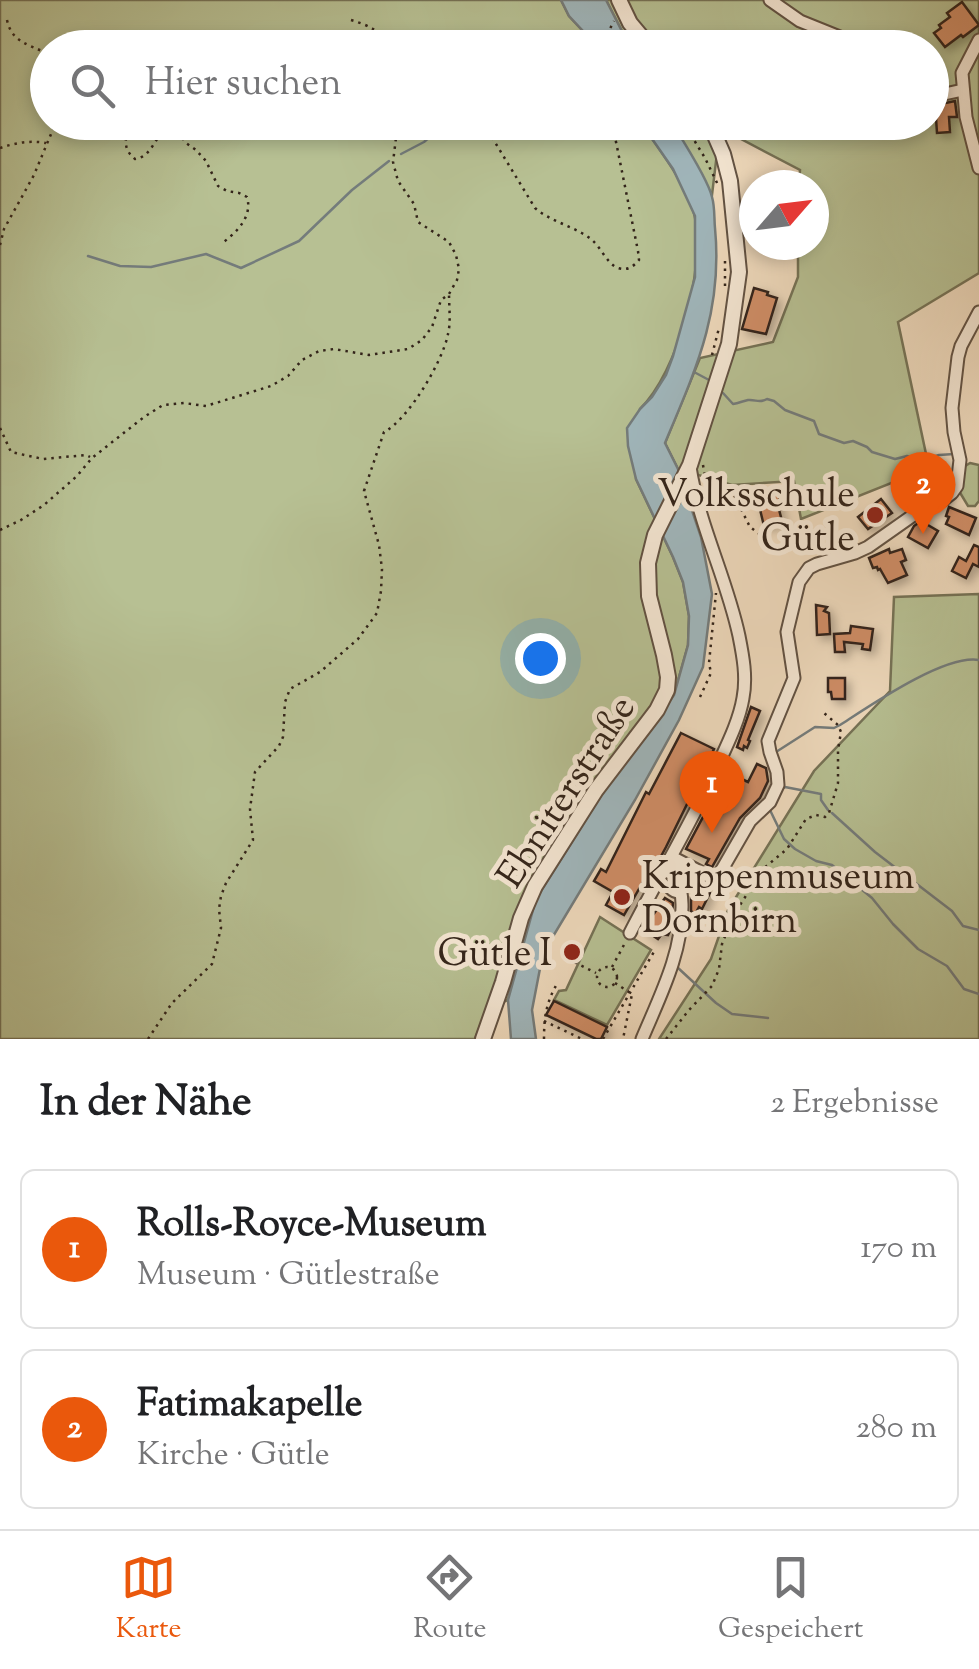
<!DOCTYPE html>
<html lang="de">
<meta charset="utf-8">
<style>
:root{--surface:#fff;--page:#f6f6f6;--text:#202124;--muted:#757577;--line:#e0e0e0;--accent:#ea580c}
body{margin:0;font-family:"Sorts Mill Goudy",serif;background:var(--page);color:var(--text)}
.compass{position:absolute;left:739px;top:170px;width:90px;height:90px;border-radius:50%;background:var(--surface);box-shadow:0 5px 15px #0003;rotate:62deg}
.you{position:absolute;left:540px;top:658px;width:35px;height:35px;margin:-25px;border:8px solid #fff;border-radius:50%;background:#1a73e8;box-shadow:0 0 0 15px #1a73e833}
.badge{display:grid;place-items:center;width:65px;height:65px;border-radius:50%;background:var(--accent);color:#fff;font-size:32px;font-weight:700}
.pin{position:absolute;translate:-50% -82px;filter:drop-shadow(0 2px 5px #0008)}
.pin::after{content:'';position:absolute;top:52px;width:35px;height:30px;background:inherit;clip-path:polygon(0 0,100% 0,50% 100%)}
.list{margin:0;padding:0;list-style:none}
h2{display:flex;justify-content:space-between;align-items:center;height:130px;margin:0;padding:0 40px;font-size:42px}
h2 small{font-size:32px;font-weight:400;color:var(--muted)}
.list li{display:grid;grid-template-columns:65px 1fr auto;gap:30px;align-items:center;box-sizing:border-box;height:160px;margin:0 20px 20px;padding:0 20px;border:2px solid var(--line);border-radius:15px}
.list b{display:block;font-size:38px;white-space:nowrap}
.list p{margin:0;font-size:32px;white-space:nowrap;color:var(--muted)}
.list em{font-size:32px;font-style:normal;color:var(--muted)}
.icon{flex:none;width:55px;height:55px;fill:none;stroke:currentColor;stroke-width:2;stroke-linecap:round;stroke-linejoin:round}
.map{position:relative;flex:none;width:979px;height:1039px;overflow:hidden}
.search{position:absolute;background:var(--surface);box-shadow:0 5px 15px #0003;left:30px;right:30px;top:30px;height:110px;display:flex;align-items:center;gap:25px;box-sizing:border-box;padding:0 35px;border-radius:55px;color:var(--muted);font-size:38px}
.sheet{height:490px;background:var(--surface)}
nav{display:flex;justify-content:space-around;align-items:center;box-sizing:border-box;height:140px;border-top:2px solid var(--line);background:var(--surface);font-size:28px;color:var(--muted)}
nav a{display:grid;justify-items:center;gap:5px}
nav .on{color:var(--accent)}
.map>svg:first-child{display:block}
.green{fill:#b7c093;stroke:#757256;stroke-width:2.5}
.water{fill:#a0b7bd;stroke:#747c7c;stroke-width:2.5}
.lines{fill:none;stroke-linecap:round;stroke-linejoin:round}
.stream{stroke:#747c7c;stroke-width:2.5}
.building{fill:#cf8d66;stroke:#33241a;stroke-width:2.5;filter:url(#shadow)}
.service-casing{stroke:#625243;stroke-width:9}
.minor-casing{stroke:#625243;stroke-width:15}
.tertiary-casing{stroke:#625243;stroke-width:18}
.path{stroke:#33241a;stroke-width:2.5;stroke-dasharray:2.5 5;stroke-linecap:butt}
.service{stroke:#f5e7d4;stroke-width:5}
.minor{stroke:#f5e7d4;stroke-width:11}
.tertiary{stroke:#f5e7d4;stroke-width:14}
.poi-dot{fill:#8f2418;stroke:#f5e7d4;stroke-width:4}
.labels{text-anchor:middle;stroke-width:10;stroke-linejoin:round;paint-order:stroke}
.poi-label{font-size:38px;fill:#33241a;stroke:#f5e7d4;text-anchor:end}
.street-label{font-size:38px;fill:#33241a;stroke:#f5e7d4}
</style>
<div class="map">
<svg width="979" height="1039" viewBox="0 0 979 1039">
<defs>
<filter id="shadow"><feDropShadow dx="4.5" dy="4.5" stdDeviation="5" flood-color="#0004"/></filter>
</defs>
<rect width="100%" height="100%" fill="#efdabd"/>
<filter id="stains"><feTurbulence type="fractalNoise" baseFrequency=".002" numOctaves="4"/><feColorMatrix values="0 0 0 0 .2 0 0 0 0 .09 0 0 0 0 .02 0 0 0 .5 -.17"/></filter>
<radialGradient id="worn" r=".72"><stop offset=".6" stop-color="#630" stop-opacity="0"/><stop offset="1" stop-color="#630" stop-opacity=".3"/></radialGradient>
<g class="green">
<path d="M0 0H561L569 16 598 47 48 48V122L641 123C658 147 690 189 695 218 705 270 678 372 640 409L636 479 673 557 683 582 689 616 688 645 674 695 647 735 526 935 508 1000 487 1008 475 1039H0Z"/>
<path d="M606 0H979V273L898 322 929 468 801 519 794 481 732 485 678 469 665 443 700 358 773 342 798 277V245H814V185H799L800 170 720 128 712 195 672 123 932 122V48L630 47Z"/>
<path d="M970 463 979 465V501L975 506H968L959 491 962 468Z"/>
<path d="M979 594V1039H659L711 959 728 910 814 771 890 691 894 597Z"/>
<path d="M600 917 651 950 607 1025 554 1000 559 991 566 990Z"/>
</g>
<g class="water">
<path d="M561 0H606L630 47H598L569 16Z"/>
<path d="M641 123H672C683 141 708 179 712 197 715 207 714 218 715 228 723 311 696 369 665 443L678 469 701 537 712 594 703 667 679 720 635 800 543 953 532 1010 536 1039H511L508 1000 536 899 612 778 647 735 674 695 688 645 689 616 683 582 673 557 636 479 628 446 627 428 640 409 652 397 666 375 673 356 695 277V216L673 169Z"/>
</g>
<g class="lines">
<g class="stream">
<path d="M401 154 424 142 441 127"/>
<path d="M88 256 120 266 151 267 206 254 241 268 299 241 352 190 389 161"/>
<path d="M694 372 709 380"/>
<path d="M723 393 733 404C739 403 743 401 748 400 756 399 759 404 767 399L774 401 785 410 814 421 819 434 844 443 853 441 867 447 872 452 895 459 907 456 923 460 939 455 954 454"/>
<path d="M776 752 815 727 834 728 840 725C871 705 945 654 979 660"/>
<path d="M782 789 785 787 821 794V800L828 810"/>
<path d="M769 808 784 839 795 849 816 861 832 865 872 898 893 924 918 949 947 966 964 989 979 994"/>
<path d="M832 813 875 852 952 911 963 926 979 930"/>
<path d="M677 967 716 1003 732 1014 768 1018"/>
</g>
</g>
<g class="building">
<path d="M962 2 979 25 963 37 961 35 945 47 934 33 941 28 939 25 950 17 947 13Z"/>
<path d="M932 101 941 104 955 101 957 117H949L950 132 937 133 936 118H932Z"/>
<path d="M754 288 768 292 767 295 777 298 766 334 742 329Z"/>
<path d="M778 492 780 501 777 502 782 521 764 526 757 497Z"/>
<path d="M881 499 892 513 868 529 858 517Z"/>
<path d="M949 507 976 518 969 535 946 524 949 517 946 516Z"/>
<path d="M921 521 938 531 928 548 908 537 914 526Z"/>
<path d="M974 545 979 547V567L973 564 966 578 952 571 959 557 966 561Z"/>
<path d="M889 549 890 553 902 549 906 560 901 562 907 575 888 583 880 569 878 570 877 567 873 568 869 558Z"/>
<path d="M816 605 827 607 824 611 829 613 830 634 817 635Z"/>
<path d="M851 626 873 629 870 650 862 649 863 644 844 642 845 652H835L834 634 850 633Z"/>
<path d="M828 678H845V699H832L831 692H828Z"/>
<path d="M751 707 760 711 748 740 750 741 747 748 744 746 743 750 737 747Z"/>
<path d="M681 733 714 749 666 847 646 884 643 882 624 915 606 905 613 892 594 881 601 869 606 872 646 792 649 794Z"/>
<path d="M757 764 766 768 768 781 760 798 740 818 712 867 706 864 709 859 686 849 727 772 748 782Z"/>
<path d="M698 882 709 887 706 891 710 893 702 909 699 907 695 914 691 911V897Z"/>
<path d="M665 898 673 903 670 931 668 935 662 934 658 939 643 929Z"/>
<path d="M554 1001 607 1027 601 1039H596L546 1015Z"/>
</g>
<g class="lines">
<defs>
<path id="service" d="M663 880C665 887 670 895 679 895"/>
<g id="minor">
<path d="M770 0 800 21 867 48"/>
<path d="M979 40 962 73 966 117 979 168"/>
<path d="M932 90 940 95 963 90"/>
<path d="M672 857 712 878 720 873 750 821 770 802 778 785 777 772 770 752 768 741 794 678 787 632 799 582 809 568 817 564 855 553 868 547 922 509 943 500 952 493 957 486 960 460 954 432 952 408 958 357 961 346 979 312"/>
<path d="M630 933C658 878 690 826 716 769 726 747 739 722 743 698 747 677 743 656 739 636 727 579 699 525 690 467"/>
<path d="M642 1039C660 996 683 952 682 904 682 888 676 872 672 857"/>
</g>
<g id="tertiary">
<path d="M619 0 630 23 651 48"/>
<path d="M483 1039 503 982 521 918 535 886 596 790 657 710 667 690 668 677 664 655 649 596 648 563 655 535 690 465 729 344 739 272 730 181 723 154 709 122"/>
</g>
</defs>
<use href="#service" class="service-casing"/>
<use href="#minor" class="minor-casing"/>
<use href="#tertiary" class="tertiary-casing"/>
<g class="path">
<path d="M7 20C12 43 29 44 48 54"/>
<path d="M351 20C370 26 380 30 390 48"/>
<path d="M600 48 614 21"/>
<path d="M64 122 84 132H122L126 138C125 148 128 153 135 159 152 157 154 137 167 128L176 129 186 143 196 150 206 161 218 186 227 191 239 193 247 197C253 217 236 233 221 244"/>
<path d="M451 122 483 129 493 139 535 208C551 222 574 226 591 239 601 247 607 264 618 268 627 271 633 267 639 260L638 251 612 122"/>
<path d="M683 122 705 158 719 187"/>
<path d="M0 148C15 143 30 140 46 143"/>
<path d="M0 245 4 229 34 175 56 122"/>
<path d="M725 286V259"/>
<path d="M712 355 719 328"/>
<path d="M0 428 11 452 43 459 86 455 90 457"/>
<path d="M703 465 709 499 716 509 721 511 722 499 727 487H730L750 527 766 539"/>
<path d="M0 530 21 520 44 505 77 476 92 458 144 417 163 405 184 403 206 406 271 386 288 376 302 360 319 351 334 349 369 355 408 349 422 340 432 327 441 300 449 294 457 280 459 269 456 255 449 242 418 222 414 204 398 181 393 162 398 122"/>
<path d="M700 697 711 673 709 663 716 593"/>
<path d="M568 959 596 973"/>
<path d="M612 967 625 943"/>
<circle cx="607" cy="977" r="10"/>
<path d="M615 983 632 994 623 1039"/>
<path d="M544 1021 582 1039"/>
<path d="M148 1039 172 1003 212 964 221 928 219 909 221 896 226 883 253 840 250 809 255 772 279 746 283 737 285 702 290 689 320 672 358 639 377 613 381 591 382 569 379 545 364 491 384 432C408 420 443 361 448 334 451 322 449 307 449 294"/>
<path d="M544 1039C544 1019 546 1002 557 984"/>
<path d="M603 1039 655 950"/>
<path d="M666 1039 689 1010 712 986 719 969 722 944 733 916 763 869 787 849 806 819 816 815 825 817 829 813 838 783V750L841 732 838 725 824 713"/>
</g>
<use href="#service" class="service"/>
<use href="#minor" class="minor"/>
<use href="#tertiary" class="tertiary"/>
</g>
<g class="poi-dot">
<circle cx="875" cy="515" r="10"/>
<circle cx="622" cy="897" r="10"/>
<circle cx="572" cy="952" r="10"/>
</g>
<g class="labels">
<g class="poi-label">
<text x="855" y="506">Volksschule<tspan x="855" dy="44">Gütle</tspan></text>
<text x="642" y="888" text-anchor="start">Krippenmuseum<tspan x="642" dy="44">Dornbirn</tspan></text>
<text x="552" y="965">Gütle I</text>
</g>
<g class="street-label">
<text transform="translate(565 791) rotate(-57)" y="13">Ebniterstraße</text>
</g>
</g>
<rect width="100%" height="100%" filter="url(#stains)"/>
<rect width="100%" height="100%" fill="url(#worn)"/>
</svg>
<svg class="compass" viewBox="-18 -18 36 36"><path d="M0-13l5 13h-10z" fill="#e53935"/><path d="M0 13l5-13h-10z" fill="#757577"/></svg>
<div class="you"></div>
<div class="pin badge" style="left:712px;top:833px">1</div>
<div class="pin badge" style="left:923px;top:534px">2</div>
<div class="search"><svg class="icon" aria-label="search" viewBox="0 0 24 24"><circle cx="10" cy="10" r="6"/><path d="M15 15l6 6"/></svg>Hier suchen</div>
</div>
<section class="sheet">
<h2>In der Nähe<small>2 Ergebnisse</small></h2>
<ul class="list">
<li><span class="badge">1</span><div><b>Rolls-Royce-Museum</b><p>Museum · Gütlestraße</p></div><em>170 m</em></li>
<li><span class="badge">2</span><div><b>Fatimakapelle</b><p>Kirche · Gütle</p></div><em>280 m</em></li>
</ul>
</section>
<nav>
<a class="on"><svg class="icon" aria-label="map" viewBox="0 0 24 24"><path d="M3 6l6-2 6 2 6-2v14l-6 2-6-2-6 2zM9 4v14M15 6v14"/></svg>Karte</a>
<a><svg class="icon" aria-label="directions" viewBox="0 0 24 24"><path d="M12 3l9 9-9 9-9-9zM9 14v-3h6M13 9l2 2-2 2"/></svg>Route</a>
<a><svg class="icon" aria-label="saved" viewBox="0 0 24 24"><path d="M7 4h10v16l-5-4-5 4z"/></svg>Gespeichert</a>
</nav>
